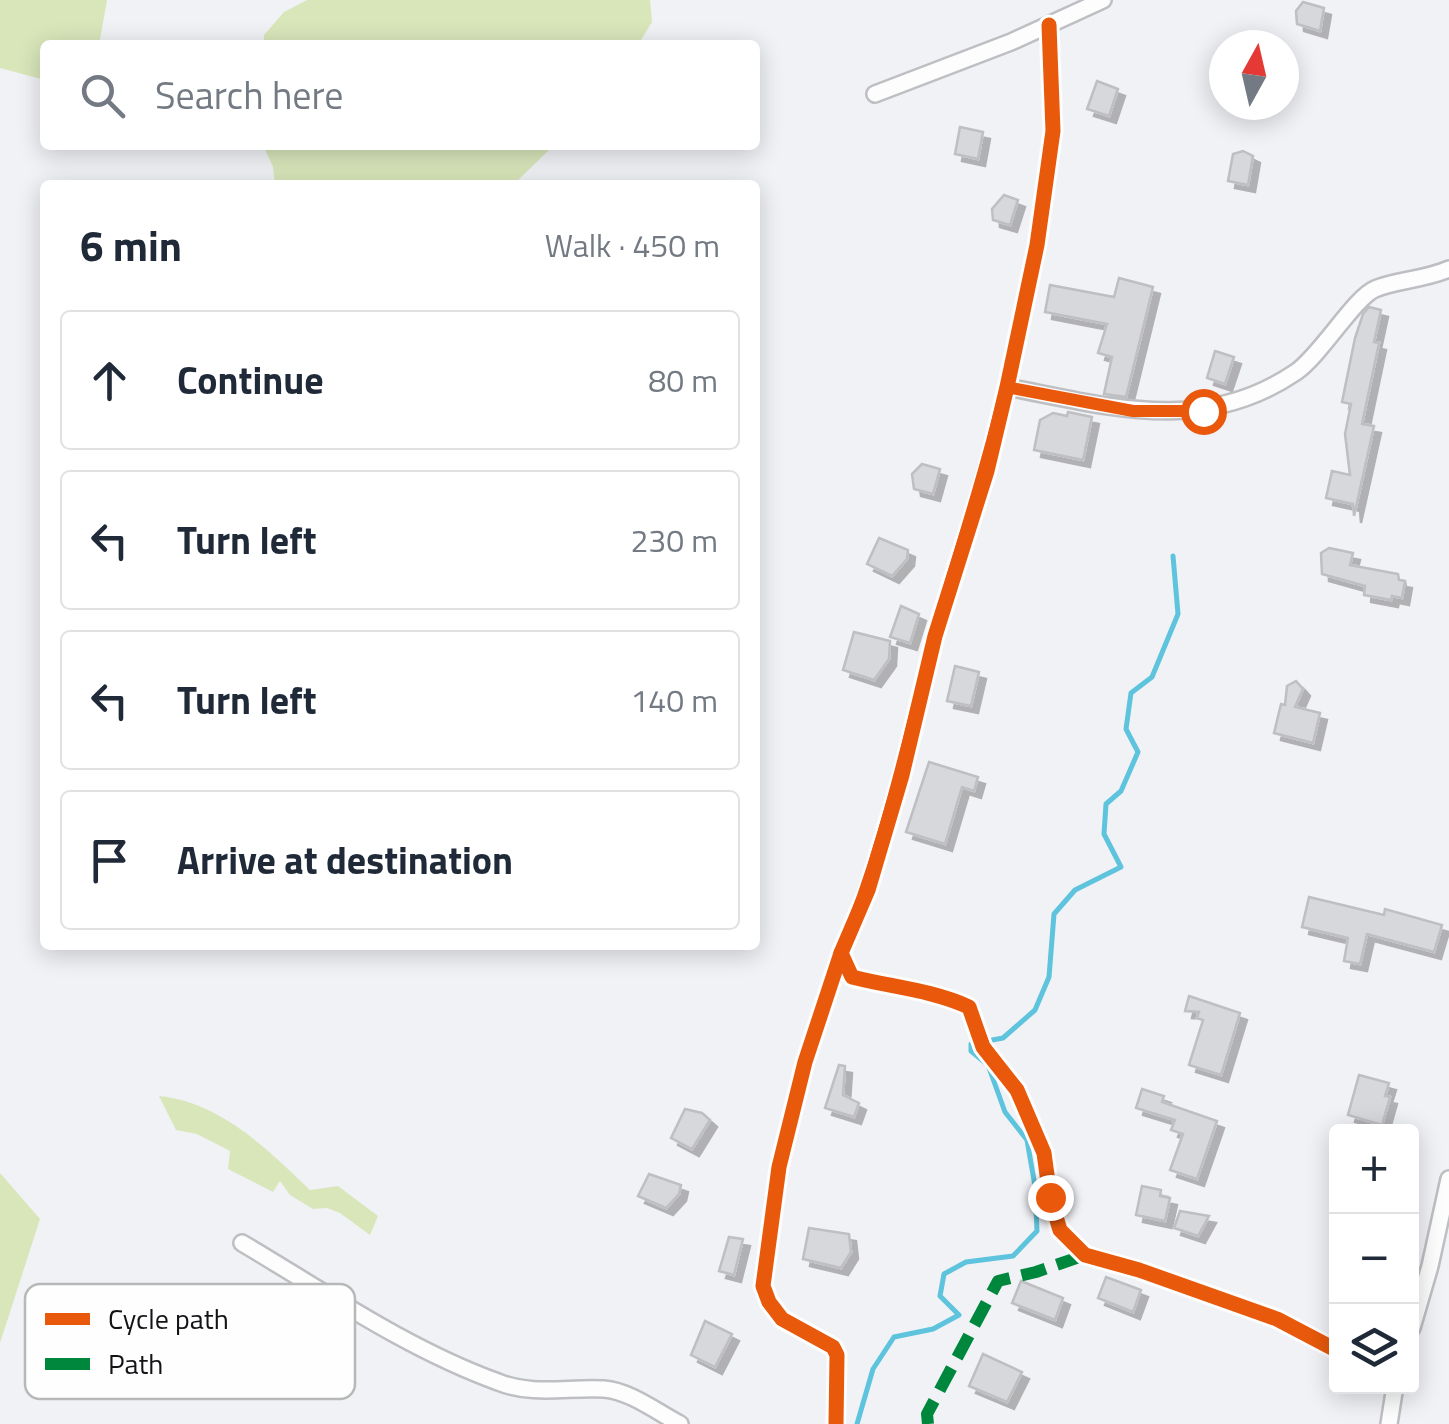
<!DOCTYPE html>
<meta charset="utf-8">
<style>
:root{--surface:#fff;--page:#f2f2f3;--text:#1f2937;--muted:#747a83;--line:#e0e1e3}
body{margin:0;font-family:"Titillium Web",sans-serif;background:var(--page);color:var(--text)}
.controls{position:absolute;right:30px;bottom:30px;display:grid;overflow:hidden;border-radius:10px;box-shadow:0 5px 25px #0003}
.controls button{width:90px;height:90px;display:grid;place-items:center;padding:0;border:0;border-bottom:2px solid var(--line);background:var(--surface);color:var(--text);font:50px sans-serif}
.compass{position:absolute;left:1209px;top:30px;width:90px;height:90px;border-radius:50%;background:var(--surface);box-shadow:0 5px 25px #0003;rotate:8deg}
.stop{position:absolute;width:30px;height:30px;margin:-22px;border:8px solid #ea580c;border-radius:50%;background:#fff}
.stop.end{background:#ea580c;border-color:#fff;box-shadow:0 2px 10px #0008}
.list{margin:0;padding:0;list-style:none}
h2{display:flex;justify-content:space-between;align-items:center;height:130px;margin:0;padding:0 40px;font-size:42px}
h2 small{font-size:32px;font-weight:400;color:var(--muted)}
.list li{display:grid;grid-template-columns:65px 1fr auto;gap:30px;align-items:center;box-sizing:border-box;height:140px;margin:0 20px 20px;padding:0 20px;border:2px solid var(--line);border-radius:10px}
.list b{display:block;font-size:38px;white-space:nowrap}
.list em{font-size:32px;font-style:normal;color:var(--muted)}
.icon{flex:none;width:55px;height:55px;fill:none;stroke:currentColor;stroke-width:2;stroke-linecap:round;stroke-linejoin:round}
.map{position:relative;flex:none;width:1449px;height:1424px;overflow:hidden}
.search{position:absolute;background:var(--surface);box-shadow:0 5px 25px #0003;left:40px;top:40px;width:720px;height:110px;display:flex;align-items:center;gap:25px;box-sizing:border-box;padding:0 35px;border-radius:10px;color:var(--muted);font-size:38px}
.panel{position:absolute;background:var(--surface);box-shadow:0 5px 25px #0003;left:40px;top:180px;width:720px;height:770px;border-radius:10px}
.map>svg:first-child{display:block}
.green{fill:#d9e6ba}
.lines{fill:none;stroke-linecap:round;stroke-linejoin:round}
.stream{stroke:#5ec3dc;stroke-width:5}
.building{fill:#d7d8db;stroke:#bebfc2;stroke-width:2.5;filter:url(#shadow)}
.street-casing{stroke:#bebfc2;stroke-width:20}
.street{stroke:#fdfdfe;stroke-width:15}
.quiet{stroke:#00873e;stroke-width:12;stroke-dasharray:25 12;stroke-linecap:butt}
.cycleway-casing{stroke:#fefefe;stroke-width:21}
.cycleway{stroke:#e8590c;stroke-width:15}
.route{stroke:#ea580c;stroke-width:12}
.key{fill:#fefefe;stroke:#b7b8b8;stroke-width:2.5}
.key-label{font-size:28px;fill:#121316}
</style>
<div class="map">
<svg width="1449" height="1424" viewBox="0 0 1449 1424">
<defs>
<filter id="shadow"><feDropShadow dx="7" dy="7" stdDeviation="0" flood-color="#0004"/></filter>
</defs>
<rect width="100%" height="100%" fill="#f1f2f6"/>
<g class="green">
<path d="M0 0H107L99 45H45V80L0 68Z"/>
<path d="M307 0H650L652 22 638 45H264V35L284 12Z"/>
<path d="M263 145H554L513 185H275L273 167Z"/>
<path d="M159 1096C220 1102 268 1149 310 1190L338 1186 378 1216 370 1235 340 1213 327 1208 313 1209 290 1195 280 1181 273 1192 228 1169 230 1151 197 1134 176 1130Z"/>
<path d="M0 1173 40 1219 0 1343Z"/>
</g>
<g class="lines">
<path class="stream" d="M857 1424 873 1369 894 1337 933 1329 959 1315 940 1296 944 1274 966 1262 1013 1256 1037 1231 1035 1186 1027 1140 1005 1112 988 1065 971 1051V1044L1003 1038 1035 1010 1049 977 1054 914 1075 890 1121 867 1104 834 1106 804 1121 791 1138 752 1126 729 1131 693 1152 677 1178 614 1173 556"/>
</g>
<g class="building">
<path d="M1303 2 1324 8 1320 31 1297 24 1296 11Z"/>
<path d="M1097 81 1118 89 1109 116 1087 109Z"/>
<path d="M960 127 983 132 978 159 955 154Z"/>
<path d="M1243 151 1253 156 1248 185 1228 181 1233 154Z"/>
<path d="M1004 195 1018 200 1010 225 993 220 992 209Z"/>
<path d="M1119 278 1153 287 1126 397 1104 394 1112 357 1098 353 1107 324 1045 312 1050 285 1114 297Z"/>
<path d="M1369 307 1381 310 1374 342 1379 343 1362 424 1374 426 1354 516 1353 504 1326 498 1332 471 1350 475 1345 434 1351 404 1342 402 1355 338 1363 314Z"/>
<path d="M1215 351 1234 357 1225 384 1207 378Z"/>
<path d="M1068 412 1092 417 1083 460 1034 450 1040 420 1053 413 1067 416Z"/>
<path d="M922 464 940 469 933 494 914 489 912 474Z"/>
<path d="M879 538 908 550 907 559 892 576 867 564Z"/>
<path d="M1329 548 1353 553 1350 565 1398 574 1399 580 1405 581 1402 598 1392 596 1391 600 1364 595 1365 586 1322 574 1321 553Z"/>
<path d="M901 606 919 614 910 643 890 637Z"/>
<path d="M854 632 890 641 889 659 874 680 843 670Z"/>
<path d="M955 666 979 672 971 706 947 701Z"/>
<path d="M1296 681 1303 689 1295 707 1320 713 1313 743 1274 733 1281 704 1285 705 1287 686Z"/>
<path d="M929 762 978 777 974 791 962 787 945 844 906 832Z"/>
<path d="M1309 897 1384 915 1385 909 1442 925 1434 952 1367 934 1360 964 1344 961 1348 938 1302 927Z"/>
<path d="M1189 996 1240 1013 1221 1075 1189 1065 1203 1020 1197 1018 1199 1012 1185 1011Z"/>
<path d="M839 1065 845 1066 843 1095 859 1103 854 1117 825 1108Z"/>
<path d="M1359 1075 1389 1083 1385 1096 1390 1097 1382 1125 1348 1115Z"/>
<path d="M1142 1089 1164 1096 1162 1102 1217 1121 1197 1179 1170 1170 1183 1134 1171 1130 1175 1120 1136 1108Z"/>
<path d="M685 1109 702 1113 710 1120 692 1149 671 1138Z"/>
<path d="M649 1174 681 1185 679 1194 666 1208 638 1196Z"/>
<path d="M1142 1186 1161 1190 1160 1196 1170 1198 1165 1221 1136 1215Z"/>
<path d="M1180 1211 1209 1216 1198 1236 1174 1228Z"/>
<path d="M809 1228 849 1234 851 1252 841 1268 803 1259Z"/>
<path d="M729 1237 743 1239 734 1275 719 1271Z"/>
<path d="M1106 1277 1141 1290 1133 1312 1098 1298Z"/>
<path d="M1021 1281 1063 1298 1055 1320 1012 1303Z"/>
<path d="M705 1321 732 1334 715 1367 691 1355Z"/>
<path d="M983 1354 1022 1372 1007 1402 969 1386Z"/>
</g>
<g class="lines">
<defs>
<g id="street">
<path d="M875 94 1011 42 1103 0"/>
<path d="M1007 387C1108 406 1202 436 1296 372 1320 356 1355 297 1375 289 1396 280 1424 280 1449 269"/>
<path d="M841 953 852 977C891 987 932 990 969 1007L983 1047 1017 1090 1044 1153 1050 1197 1060 1230 1085 1255 1139 1270 1277 1319 1336 1350"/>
<path d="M242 1243C325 1292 407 1349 498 1382 533 1396 567 1387 604 1389 630 1391 657 1412 680 1424"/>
<path d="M1412 1328 1430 1266 1449 1179"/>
<path d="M836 1424 837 1355 833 1347 782 1319 769 1302 763 1286 779 1167 805 1062 841 953 868 890 902 775 935 636 987 471 1007 387 1037 245 1053 131 1049 25"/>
<path d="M1389 1424 1395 1386"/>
</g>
</defs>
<use href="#street" class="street-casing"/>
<use href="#street" class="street"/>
<path class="quiet" d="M928 1424 927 1414 998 1281 1036 1272 1085 1255"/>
<defs>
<g id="cycleway">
<path d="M841 953 852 977C891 987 932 990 969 1007L983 1047 1017 1090 1044 1153 1050 1197 1060 1230 1085 1255 1139 1270 1277 1319 1336 1350"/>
<path d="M836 1424 837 1355 833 1347 782 1319 769 1302 763 1286 779 1167 805 1062 841 953 868 890 902 775 935 636 987 471 1007 387 1037 245 1053 131 1049 25"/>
</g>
</defs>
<use href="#cycleway" class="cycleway-casing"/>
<use href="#cycleway" class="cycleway"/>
</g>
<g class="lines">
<path class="route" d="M1050 1197 1044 1153 1017 1090 984 1046 969 1007C932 990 891 987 852 976L841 953C885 850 906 745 935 638 958 554 986 472 1006 387L1133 411H1203"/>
</g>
<rect x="25" y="1284" width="330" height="115" rx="15" class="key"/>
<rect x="45" y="1313" width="45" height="12" fill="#e8590c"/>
<rect x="45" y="1358" width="45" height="12" fill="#00873e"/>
<g class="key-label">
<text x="108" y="1329">Cycle path</text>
<text x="108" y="1374">Path</text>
</g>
</svg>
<div class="controls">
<button>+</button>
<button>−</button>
<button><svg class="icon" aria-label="layers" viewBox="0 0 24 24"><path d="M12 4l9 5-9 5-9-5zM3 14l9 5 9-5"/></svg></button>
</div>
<svg class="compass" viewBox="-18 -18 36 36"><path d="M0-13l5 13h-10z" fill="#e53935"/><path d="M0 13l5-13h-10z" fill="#747a83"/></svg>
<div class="stop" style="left:1203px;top:411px"></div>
<div class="stop end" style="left:1050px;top:1197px"></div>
<div class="search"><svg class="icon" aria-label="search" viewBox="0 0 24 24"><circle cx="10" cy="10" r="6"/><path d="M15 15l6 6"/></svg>Search here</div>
<section class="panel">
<h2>6 min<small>Walk · 450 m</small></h2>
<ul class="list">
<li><svg class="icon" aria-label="ahead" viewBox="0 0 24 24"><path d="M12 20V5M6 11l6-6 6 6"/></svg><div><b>Continue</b></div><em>80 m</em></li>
<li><svg class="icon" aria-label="left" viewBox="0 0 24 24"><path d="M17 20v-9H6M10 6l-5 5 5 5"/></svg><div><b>Turn left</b></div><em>230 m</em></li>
<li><svg class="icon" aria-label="left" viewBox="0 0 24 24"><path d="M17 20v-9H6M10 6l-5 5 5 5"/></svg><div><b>Turn left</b></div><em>140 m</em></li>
<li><svg class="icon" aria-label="arrive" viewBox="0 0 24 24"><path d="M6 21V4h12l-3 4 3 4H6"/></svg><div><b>Arrive at destination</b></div></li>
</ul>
</section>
</div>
